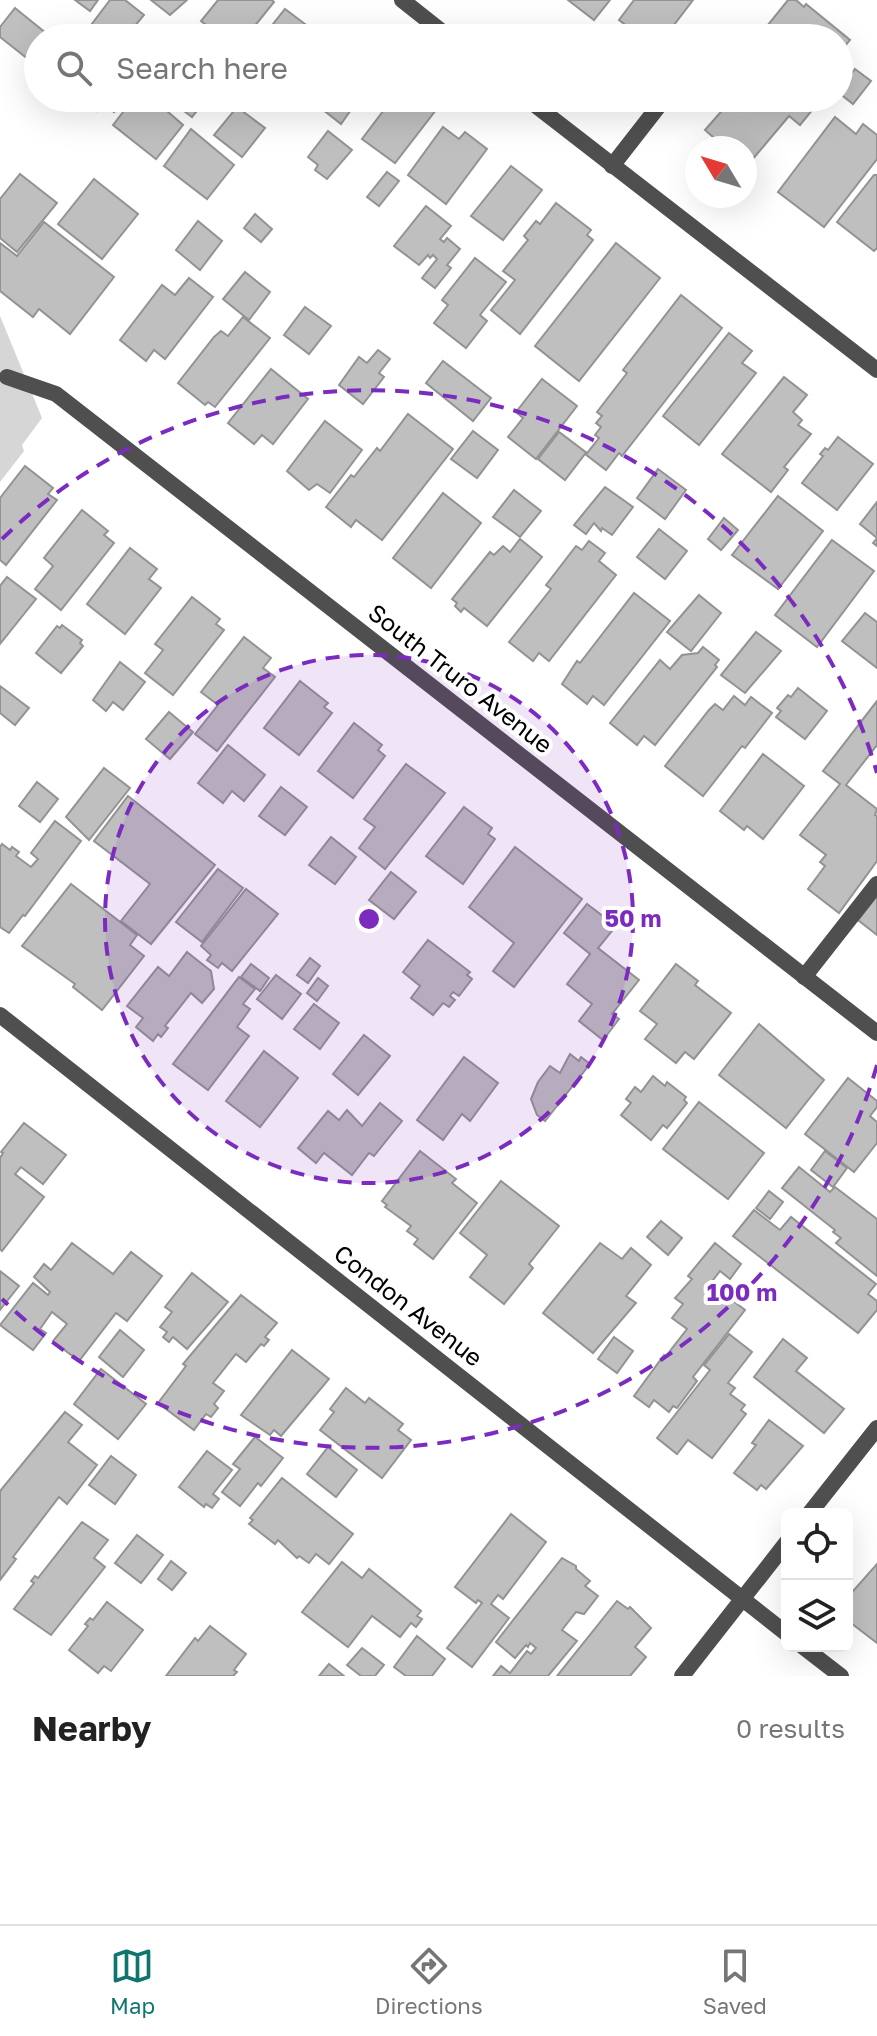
<!DOCTYPE html>
<style>
:root{--surface:#fff;--page:#f2f2f2;--text:#222;--muted:#767676;--line:#e0e0e0;--accent:#0f766e}
body{margin:0;font-family:"Golos Text",sans-serif;background:var(--page);color:var(--text)}
.controls{position:absolute;right:24px;bottom:24px;display:grid;overflow:hidden;border-radius:12px;box-shadow:0 8px 32px #0002}
.controls button{width:72px;height:72px;display:grid;place-items:center;padding:0;border:0;border-bottom:2px solid var(--line);background:var(--surface);color:var(--text);font:40px sans-serif}
.compass{position:absolute;left:685px;top:136px;width:72px;height:72px;border-radius:50%;background:var(--surface);box-shadow:0 8px 32px #0002;rotate:308deg}
.list{margin:0;padding:0;list-style:none}
h2{display:flex;justify-content:space-between;align-items:center;height:104px;margin:0;padding:0 32px;font-size:34px}
h2 small{font-size:26px;font-weight:400;color:var(--muted)}
.icon{flex:none;width:44px;height:44px;fill:none;stroke:currentColor;stroke-width:2;stroke-linecap:round;stroke-linejoin:round}
.map{position:relative;flex:none;width:877px;height:1676px;overflow:hidden}
.search{position:absolute;background:var(--surface);box-shadow:0 8px 32px #0002;left:24px;right:24px;top:24px;height:88px;display:flex;align-items:center;gap:20px;box-sizing:border-box;padding:0 28px;border-radius:44px;color:var(--muted);font-size:30px}
.sheet{height:248px;background:var(--surface)}
nav{display:flex;justify-content:space-around;align-items:center;box-sizing:border-box;height:112px;border-top:2px solid var(--line);background:var(--surface);font-size:22px;color:var(--muted)}
nav a{display:grid;justify-items:center;gap:4px}
nav .on{color:var(--accent)}
.map>svg:first-child{display:block}
.green{fill:#d6d6d6}
.building{fill:#bfbfbf;stroke:#939393;stroke-width:2}
.lines{fill:none;stroke-linecap:round;stroke-linejoin:round}
.lane{stroke:#4f4f4f;stroke-width:16}
.street{stroke:#4f4f4f;stroke-width:16}
.ring{fill:none;stroke:#7b2cbf;stroke-width:4;stroke-dasharray:14 10}
.labels{text-anchor:middle;stroke-width:8;stroke-linejoin:round;paint-order:stroke}
.street-label{font-size:24px;fill:#000;stroke:#fff}
.centre{fill:#7b2cbf;stroke:#fff;stroke-width:4}
.ring-label{font-size:24px;text-anchor:middle;font-weight:bold;fill:#7b2cbf;stroke:#fff;stroke-width:8;stroke-linejoin:round;paint-order:stroke}
</style>
<div class="map">
<svg width="877" height="1676" viewBox="0 0 877 1676">
<rect width="100%" height="100%" fill="#fff"/>
<path class="green" d="M0 316 42 418 22 445 24 451 0 482Z"/>
<g class="building">
<path d="M75 0H98L90 11Z"/>
<path d="M110 0H125L144 15 125 38H91L85 33Z"/>
<path d="M151 0H187L170 15Z"/>
<path d="M218 0H272L274 2 245 38H223L201 21Z"/>
<path d="M568 0H610L594 20Z"/>
<path d="M634 0H693L664 38H643L619 20Z"/>
<path d="M788 0H796L804 7 806 4 850 40 839 53V38H782L767 26Z"/>
<path d="M15 8 46 33 44 35 48 38H38V67L0 37V27Z"/>
<path d="M285 9 321 36 320 38H262Z"/>
<path d="M855 69 871 81 853 104 839 93V89Z"/>
<path d="M79 98H125L114 112 102 103 96 111Z"/>
<path d="M134 98H152L183 125 156 159 113 125Z"/>
<path d="M167 98H207L192 117Z"/>
<path d="M308 98H361L359 101 361 103 356 109 353 107 341 124Z"/>
<path d="M393 98H406L412 103 416 98H420L436 110 395 163 362 139Z"/>
<path d="M733 98H822L800 125 789 116 752 160 745 154V148H738L726 138 721 144 705 130Z"/>
<path d="M237 107 265 128 242 157 214 135Z"/>
<path d="M835 117 856 134 863 124 877 135V159L824 227 778 192Z"/>
<path d="M443 127 459 139 465 132 487 149 446 204 408 175Z"/>
<path d="M191 129 234 165 207 199 164 166Z"/>
<path d="M328 131 352 150 327 179 315 170 318 165 308 157Z"/>
<path d="M511 166 542 190 503 240 471 216Z"/>
<path d="M387 172 399 181 379 206 367 197Z"/>
<path d="M20 174 57 203 17 252 0 238V199Z"/>
<path d="M874 175H877V248L874 251 837 222Z"/>
<path d="M94 179 138 214 102 259 58 224Z"/>
<path d="M556 203 591 230 587 235 593 240 520 334 491 310 515 280 503 271 528 240 524 236 536 221 540 224Z"/>
<path d="M426 206 451 226 440 239 444 242 447 238 460 249 447 265 451 268 435 288 422 278 437 259 433 255 430 258 428 255 419 265 394 246Z"/>
<path d="M255 214 272 229 261 242 244 228Z"/>
<path d="M198 221 222 241 200 270 176 250Z"/>
<path d="M44 222 114 277 70 334 39 309 33 317 0 291V243L17 256Z"/>
<path d="M616 243 660 278 579 381 535 346Z"/>
<path d="M475 258 506 282 480 315 487 321 466 348 434 323 448 305 442 300Z"/>
<path d="M245 272 270 292 249 320 223 299Z"/>
<path d="M189 278 213 297 165 359 154 350 146 361 120 340 162 285 175 295Z"/>
<path d="M681 295 722 328 622 456 619 453 606 470 585 454 565 480 538 459 559 432 587 453 599 438 595 435 601 427 596 423 602 416 597 412 627 373 623 370Z"/>
<path d="M305 307 331 326 309 354 284 335Z"/>
<path d="M243 317 270 338 215 407 208 402 205 405 178 383 214 337 221 331 228 336Z"/>
<path d="M729 333 752 351 742 363 756 373 699 445 663 416Z"/>
<path d="M378 350 390 359 379 373 384 377 363 404 339 385 359 357 367 363Z"/>
<path d="M443 361 491 398 473 421 426 383Z"/>
<path d="M271 369 308 399 273 444 262 435 254 444 228 423Z"/>
<path d="M784 377 807 395 793 412 802 420 798 425 811 434 784 467 788 470 771 492 722 454Z"/>
<path d="M542 379 577 406 536 459 508 437 523 418 516 412Z"/>
<path d="M408 414 453 449 382 540 356 520 351 527 326 507 351 475 354 477 377 448 380 451Z"/>
<path d="M325 421 362 450 330 493 317 484 309 490 287 471Z"/>
<path d="M473 431 498 450 477 478 451 459Z"/>
<path d="M838 437 873 464 837 510 802 483 823 456 820 454 825 448 828 450Z"/>
<path d="M25 466 53 488 48 494 57 500 6 565 0 560V498Z"/>
<path d="M658 469 686 490 665 519 637 498Z"/>
<path d="M605 487 633 507 612 535 602 528 601 531 594 523 586 534 574 525Z"/>
<path d="M514 490 541 511 520 537 493 517Z"/>
<path d="M443 493 481 523 431 588 393 558Z"/>
<path d="M778 496 823 531 778 589 732 555Z"/>
<path d="M877 502V546L873 543 877 538 860 524Z"/>
<path d="M82 510 108 531 104 535 114 543 61 610 35 589 53 566 44 558Z"/>
<path d="M724 518 738 530 721 550 708 539Z"/>
<path d="M659 529 687 551 665 579 637 557Z"/>
<path d="M520 539 542 557 487 626 464 608 461 612 455 606 457 603 452 599 490 552 494 555 503 546 510 552Z"/>
<path d="M832 540 874 571 817 647 775 615Z"/>
<path d="M589 541 605 553 599 561 616 575 549 661 539 653 533 661 509 642 551 589 546 585 576 546 582 550Z"/>
<path d="M130 548 157 569 149 579 161 588 125 634 87 604Z"/>
<path d="M7 577 36 599 0 644V586Z"/>
<path d="M634 593 670 621 604 705 593 696 587 704 562 684 577 661 580 663Z"/>
<path d="M699 595 721 613 691 651 667 632Z"/>
<path d="M192 597 220 619 216 624 224 630 173 695 145 673 163 650 155 644Z"/>
<path d="M865 613 877 622V668L842 641Z"/>
<path d="M62 625 82 640 80 643 83 646 61 673 36 653 57 626 60 628Z"/>
<path d="M756 632 781 651 745 693 721 675Z"/>
<path d="M244 637 271 658 263 668 275 677 217 751 195 734 218 705 201 692Z"/>
<path d="M703 647 719 660 715 665 717 667 655 745 644 736 637 745 610 723 660 660 670 669 682 655 698 653Z"/>
<path d="M120 662 145 682 123 710 113 702 106 711 93 700Z"/>
<path d="M300 681 328 703 324 707 332 713 299 755 264 728Z"/>
<path d="M0 686 29 708 15 725 0 713Z"/>
<path d="M798 688 827 711 805 739 776 717 781 711 777 708 788 695 791 697Z"/>
<path d="M734 696 745 705 751 697 772 713 745 748 742 746 703 796 665 766 709 710 715 704 723 710Z"/>
<path d="M877 701V745L846 785 877 809 875 815 877 816V861L839 913 808 889 825 866 820 862 826 855 800 835 840 784 823 771Z"/>
<path d="M169 712 193 732 170 759 146 739Z"/>
<path d="M354 723 382 745 378 750 385 756 353 798 318 771Z"/>
<path d="M228 745 265 775 244 801 232 791 223 803 198 783Z"/>
<path d="M763 754 804 786 763 839 747 826 744 830 720 811Z"/>
<path d="M406 764 445 793 385 869 359 848 375 827 364 819Z"/>
<path d="M104 768 130 788 89 840 66 817Z"/>
<path d="M37 782 58 799 40 822 19 806Z"/>
<path d="M281 787 307 807 285 835 259 816Z"/>
<path d="M128 796 215 865 151 944 121 921 150 884 94 841Z"/>
<path d="M464 807 492 828 488 834 495 839 463 884 426 856Z"/>
<path d="M55 821 81 841 25 916 23 915 9 933 0 927V847L2 844 10 850 12 847 19 852 16 856 31 867 38 859 31 853Z"/>
<path d="M331 837 356 857 335 884 309 865Z"/>
<path d="M515 847 582 899 514 987 493 971 514 943 469 907Z"/>
<path d="M218 869 243 888 202 942 176 922Z"/>
<path d="M391 872 416 892 394 919 369 900Z"/>
<path d="M71 884 137 935 130 945 144 956 102 1010 73 987 75 984 22 946Z"/>
<path d="M246 889 278 914 232 971 222 963 218 968 207 960 211 955 201 946Z"/>
<path d="M877 896V935L858 920Z"/>
<path d="M587 904 616 926 598 948 639 980 612 1014 619 1019 603 1040 579 1021 592 1004 567 984 590 954 564 933Z"/>
<path d="M428 940 470 972 467 975 472 979 459 996 453 992 450 996 455 1000 449 1007 443 1003 433 1015 411 998 420 986 403 972Z"/>
<path d="M187 952 211 971 214 989 202 1003 191 993 165 1026 168 1028 161 1037 158 1034 153 1041 136 1027 143 1018 127 1006 158 967 169 976Z"/>
<path d="M310 958 320 966 308 983 297 975Z"/>
<path d="M251 964 269 978 260 991 241 977Z"/>
<path d="M676 964 698 981 695 985 731 1013 694 1059 685 1052 676 1063 645 1039 657 1024 640 1011Z"/>
<path d="M276 975 301 994 282 1019 257 999Z"/>
<path d="M239 977 255 989 243 1004 250 1009 237 1027 249 1036 208 1090 173 1064Z"/>
<path d="M318 978 328 986 317 1001 307 993Z"/>
<path d="M314 1004 339 1023 320 1049 294 1029Z"/>
<path d="M759 1024 824 1080 786 1128 719 1075Z"/>
<path d="M364 1035 390 1056 358 1095 333 1074Z"/>
<path d="M264 1051 298 1078 260 1127 226 1101Z"/>
<path d="M570 1054 579 1061 581 1057 590 1064 545 1121 537 1115 531 1099 538 1082 550 1066 560 1073Z"/>
<path d="M464 1057 498 1083 470 1121 462 1114 443 1140 417 1120Z"/>
<path d="M653 1076 665 1086 667 1082 686 1097 684 1100 687 1103 667 1128 663 1125 651 1140 621 1115 631 1103 626 1099 635 1087 641 1092Z"/>
<path d="M848 1078 877 1101V1107L870 1116 877 1122V1143L854 1172 805 1134Z"/>
<path d="M699 1102 764 1153 728 1199 663 1149Z"/>
<path d="M380 1103 402 1121 374 1156 369 1153 352 1175 324 1153 316 1163 298 1148 328 1111 339 1120 347 1110 362 1126Z"/>
<path d="M24 1123 66 1155 43 1184 21 1167 15 1174 44 1197 2 1251 0 1249V1158L3 1153 1 1152Z"/>
<path d="M420 1151 456 1179 452 1183 477 1203 433 1259 414 1244 418 1239 407 1231 411 1226 385 1207 387 1205 382 1201Z"/>
<path d="M825 1151 847 1168 833 1187 811 1170Z"/>
<path d="M799 1167 830 1192 835 1187 877 1219V1276L836 1243 841 1238 833 1232 835 1230 782 1188Z"/>
<path d="M501 1181 559 1226 529 1264 533 1268 504 1304 470 1277 487 1255 460 1233Z"/>
<path d="M769 1191 783 1202 770 1219 756 1208Z"/>
<path d="M754 1210 780 1230 791 1217 876 1284 868 1294 877 1301V1310L858 1333 733 1236Z"/>
<path d="M661 1221 682 1238 668 1255 647 1237Z"/>
<path d="M72 1243 113 1274 131 1252 162 1276 127 1321 116 1313 79 1361 53 1341 67 1324 52 1312 40 1329 46 1333 33 1350 0 1325 33 1283 48 1295 50 1292 34 1277 44 1264 51 1270Z"/>
<path d="M600 1243 622 1259 631 1248 651 1265 626 1296 636 1303 593 1353 543 1313Z"/>
<path d="M715 1243 741 1264 730 1279 720 1271 707 1288 725 1302 728 1297 745 1310 693 1377 697 1381 677 1408 673 1406 669 1412 654 1400 649 1407 634 1396 664 1355 666 1356 687 1329 672 1318 683 1304 675 1298 692 1279 688 1276Z"/>
<path d="M0 1271 19 1286 0 1310Z"/>
<path d="M192 1273 228 1302 187 1349 173 1337 169 1342 163 1337 167 1332 160 1327 172 1312 165 1307Z"/>
<path d="M241 1295 277 1323 265 1337 269 1340 264 1346 261 1344 246 1362 236 1354 213 1383 224 1391 214 1404 218 1408 211 1417 206 1414 194 1430 158 1403 186 1366 183 1364Z"/>
<path d="M120 1330 144 1350 123 1377 99 1357Z"/>
<path d="M729 1334 752 1352 728 1383 735 1388 730 1394 745 1405 741 1410 746 1414 712 1458 688 1440 677 1454 657 1438 710 1370 704 1365Z"/>
<path d="M614 1337 633 1351 617 1373 598 1359Z"/>
<path d="M783 1339 807 1358 796 1371 844 1409 824 1433 754 1377Z"/>
<path d="M292 1350 329 1379 281 1436 274 1430 270 1435 241 1415Z"/>
<path d="M101 1369 146 1404 118 1439 74 1404Z"/>
<path d="M346 1388 365 1403 369 1398 403 1424 398 1430 411 1440 382 1478 320 1430 334 1412 330 1409Z"/>
<path d="M65 1412 82 1425 68 1442 97 1465 67 1504 59 1497 13 1557 16 1559 0 1580V1491Z"/>
<path d="M769 1420 803 1446 766 1489 761 1485 757 1490 734 1473 756 1445 752 1443Z"/>
<path d="M255 1437 283 1458 261 1486 258 1483 240 1506 222 1492 240 1469 233 1464Z"/>
<path d="M328 1447 357 1470 336 1497 307 1474Z"/>
<path d="M207 1451 232 1470 213 1494 219 1499 212 1508 206 1504 204 1507 179 1487Z"/>
<path d="M111 1456 136 1475 115 1504 89 1485Z"/>
<path d="M282 1478 353 1534 329 1564 316 1554 309 1563 299 1556 297 1558 278 1540 275 1544 249 1524 253 1520 250 1518Z"/>
<path d="M511 1514 546 1542 503 1599 498 1595 491 1604 509 1618 472 1667 447 1648 482 1603 478 1600 476 1603 455 1587Z"/>
<path d="M82 1522 108 1540 94 1558 105 1567 51 1635 14 1609 34 1583 31 1581 35 1576 38 1578Z"/>
<path d="M137 1535 163 1555 141 1583 115 1563Z"/>
<path d="M562 1558 576 1566V1569L590 1581 585 1586 598 1596 584 1614 576 1612 562 1630 577 1641 548 1676H493L501 1666 510 1673 527 1651 531 1654 536 1648 530 1643 528 1647 526 1645 515 1658 496 1642Z"/>
<path d="M171 1561 186 1573 172 1590 158 1579Z"/>
<path d="M342 1562 362 1578 369 1569 421 1611 417 1616 422 1619 416 1627 411 1623 400 1637 372 1616 348 1647 302 1612Z"/>
<path d="M877 1564V1643L847 1620V1598Z"/>
<path d="M617 1601 628 1609 630 1607 651 1628 635 1647 646 1657 630 1676H557Z"/>
<path d="M107 1602 143 1630 111 1671 104 1666 98 1673 69 1650 88 1626 85 1624 90 1618 93 1620Z"/>
<path d="M210 1626 246 1654 234 1670 237 1672 233 1676H166L195 1638 198 1641Z"/>
<path d="M417 1636 445 1659 432 1676H406L394 1667Z"/>
<path d="M362 1648 384 1665 375 1676H361L347 1665Z"/>
<path d="M329 1664 344 1676H319Z"/>
</g>
<g class="lines">
<g class="lane">
<path d="M612 166 665 98"/>
<path d="M804 977 877 884"/>
</g>
<g class="street">
<path d="M402 0 450 38"/>
<path d="M526 98 877 370"/>
<path d="M7 377 56 394 877 1033"/>
<path d="M0 1015 787 1634"/>
<path d="M809 1514 877 1428"/>
<path d="M802 1646 841 1676"/>
<path d="M682 1676 787 1542"/>
</g>
</g>
<circle cx="369" cy="919" r="264" fill="#7b2cbf" fill-opacity=".12"/>
<g class="ring">
<circle cx="369" cy="919" r="264"/>
<path d="M877 1065A528 528 0 0 1 2 1299M2 539A528 528 0 0 1 877 773"/>
</g>
<g class="labels">
<g class="street-label">
<text transform="translate(460 679) rotate(38)" y="8">South Truro Avenue</text>
<text transform="translate(408 1306) rotate(38)" y="8">Condon Avenue</text>
</g>
</g>
<circle cx="369" cy="919" r="12" class="centre"/>
<g class="ring-label">
<text x="633" y="927">50 m</text>
<text x="742" y="1301">100 m</text>
</g>
</svg>
<div class="controls">
<button><svg class="icon" aria-label="locate" viewBox="0 0 24 24"><circle cx="12" cy="12" r="6"/><path d="M12 2v4M12 18v4M2 12h4M18 12h4"/></svg></button>
<button><svg class="icon" aria-label="layers" viewBox="0 0 24 24"><path d="M12 4l9 5-9 5-9-5zM3 14l9 5 9-5"/></svg></button>
</div>
<svg class="compass" viewBox="-18 -18 36 36"><path d="M0-13l5 13h-10z" fill="#e53935"/><path d="M0 13l5-13h-10z" fill="#767676"/></svg>
<div class="search"><svg class="icon" aria-label="search" viewBox="0 0 24 24"><circle cx="10" cy="10" r="6"/><path d="M15 15l6 6"/></svg>Search here</div>
</div>
<section class="sheet">
<h2>Nearby<small>0 results</small></h2>
<ul class="list">
</ul>
</section>
<nav>
<a class="on"><svg class="icon" aria-label="map" viewBox="0 0 24 24"><path d="M3 6l6-2 6 2 6-2v14l-6 2-6-2-6 2zM9 4v14M15 6v14"/></svg>Map</a>
<a><svg class="icon" aria-label="directions" viewBox="0 0 24 24"><path d="M12 3l9 9-9 9-9-9zM9 14v-3h6M13 9l2 2-2 2"/></svg>Directions</a>
<a><svg class="icon" aria-label="saved" viewBox="0 0 24 24"><path d="M7 4h10v16l-5-4-5 4z"/></svg>Saved</a>
</nav>
